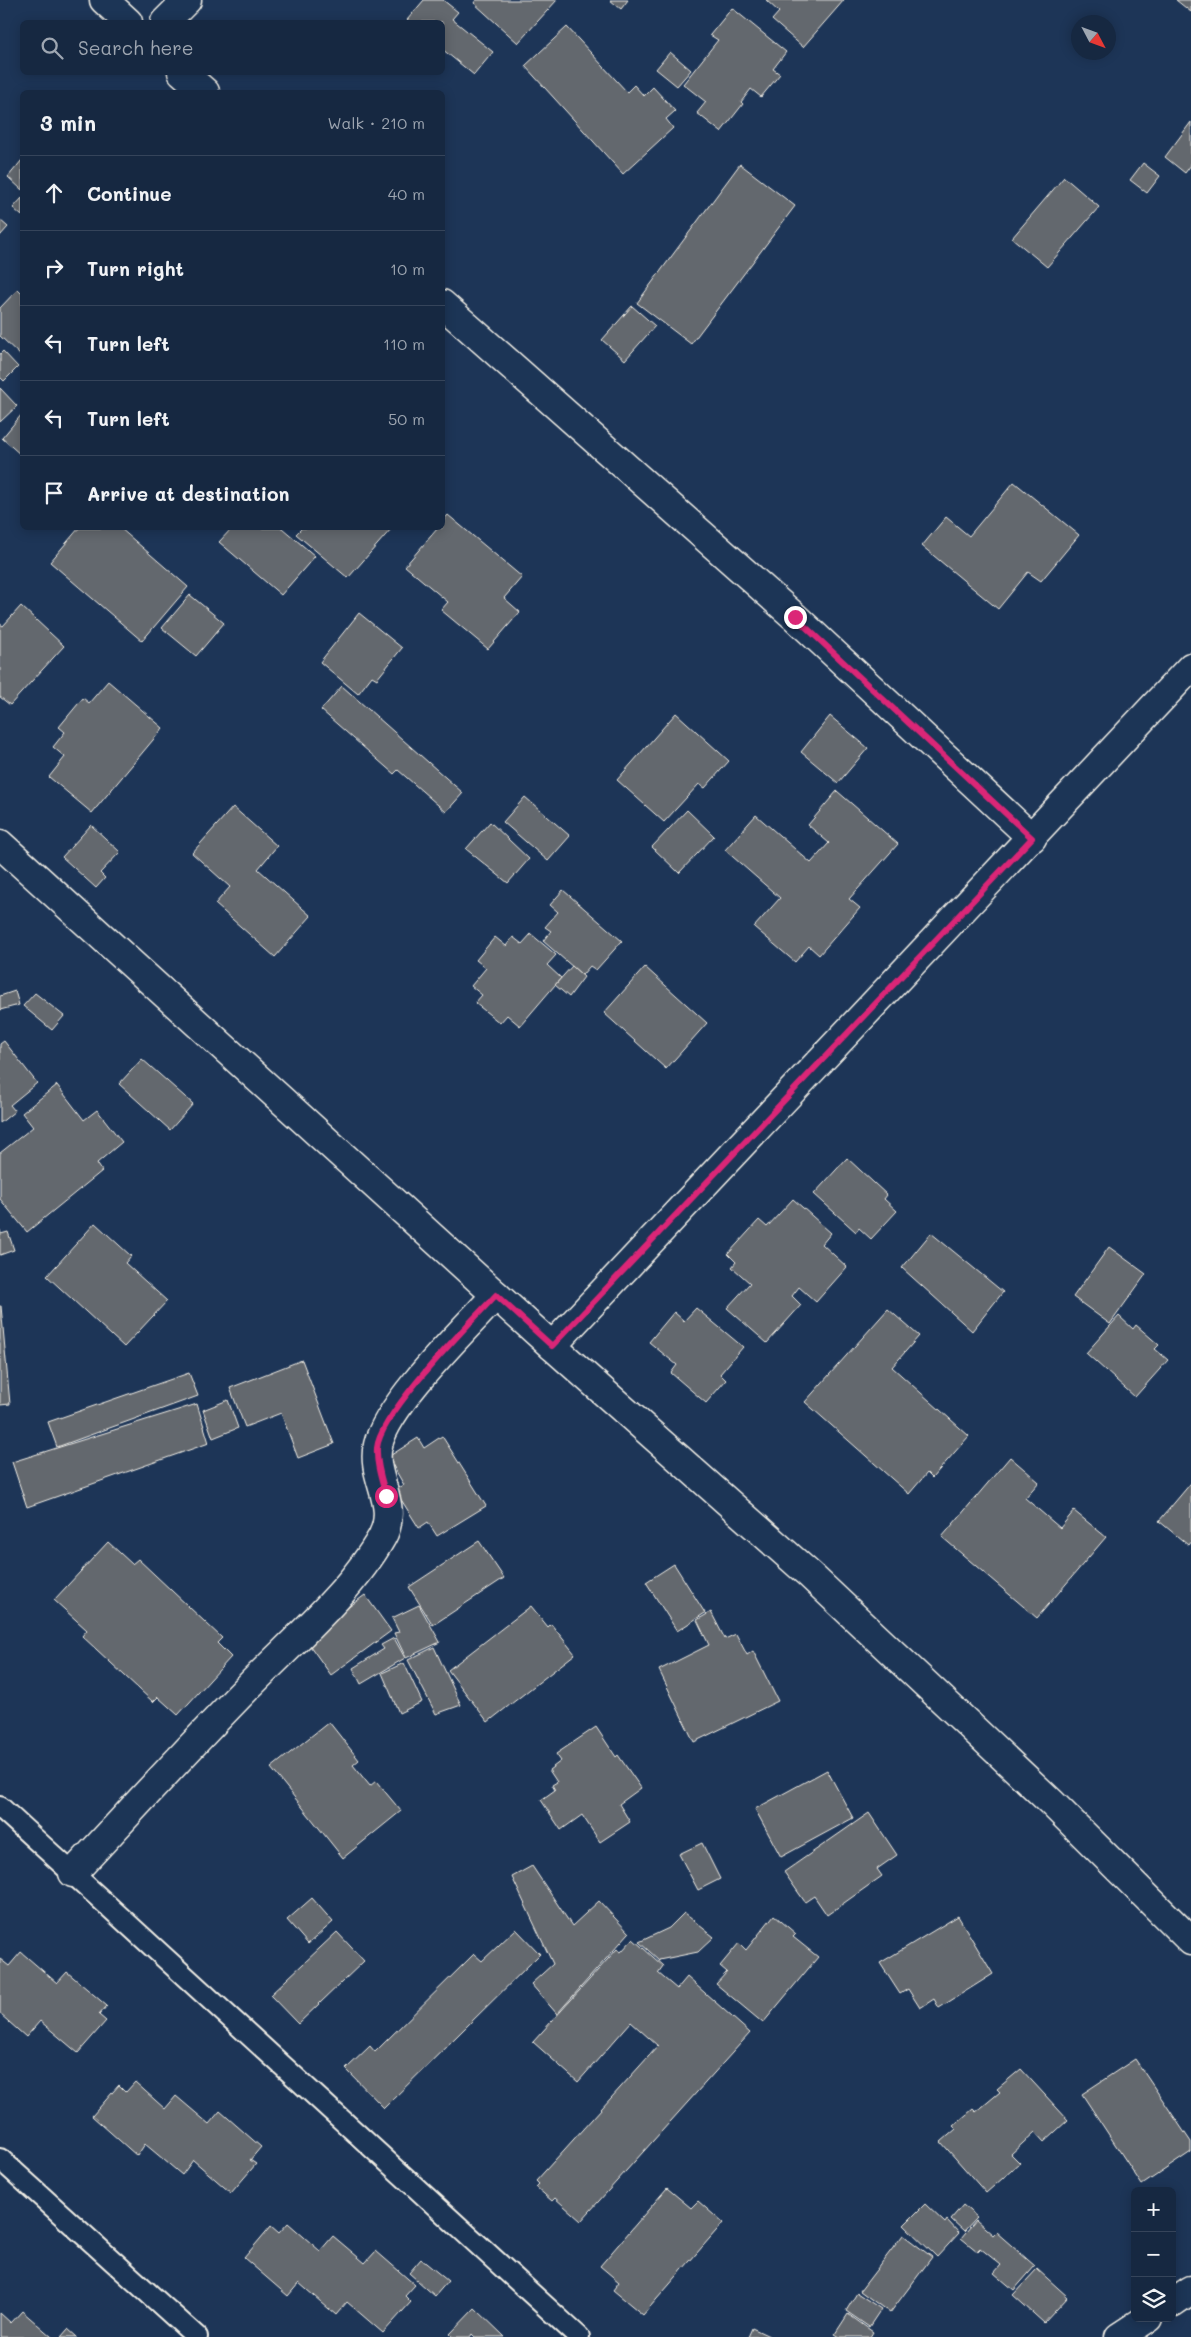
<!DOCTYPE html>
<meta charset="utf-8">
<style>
:root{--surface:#162841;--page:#1f3048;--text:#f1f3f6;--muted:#9ea6b1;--line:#35445a}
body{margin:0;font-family:Mali,sans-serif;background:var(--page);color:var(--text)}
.controls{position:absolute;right:15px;bottom:15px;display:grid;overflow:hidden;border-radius:8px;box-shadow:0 2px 12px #0003}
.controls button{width:45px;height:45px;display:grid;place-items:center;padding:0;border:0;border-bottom:1px solid var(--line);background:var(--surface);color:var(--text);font:25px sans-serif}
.compass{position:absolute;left:1071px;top:15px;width:45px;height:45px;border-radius:50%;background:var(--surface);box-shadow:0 2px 12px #0003;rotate:131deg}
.stop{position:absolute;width:15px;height:15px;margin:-11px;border:4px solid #db2777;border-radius:50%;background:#fff}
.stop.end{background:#db2777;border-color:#fff;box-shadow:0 1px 5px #0008}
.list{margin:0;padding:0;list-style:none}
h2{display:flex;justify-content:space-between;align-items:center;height:65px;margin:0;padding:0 20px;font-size:21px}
h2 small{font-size:16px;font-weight:400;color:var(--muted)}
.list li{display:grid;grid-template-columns:32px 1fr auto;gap:15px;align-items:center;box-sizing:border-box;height:75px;padding:0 20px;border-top:1px solid var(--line)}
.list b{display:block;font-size:19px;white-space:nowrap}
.list em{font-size:16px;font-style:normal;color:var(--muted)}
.icon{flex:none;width:28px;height:28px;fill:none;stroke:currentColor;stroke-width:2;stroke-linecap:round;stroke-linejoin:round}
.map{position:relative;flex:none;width:1191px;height:2337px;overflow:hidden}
.search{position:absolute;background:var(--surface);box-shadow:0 2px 12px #0003;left:20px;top:20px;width:425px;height:55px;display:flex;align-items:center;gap:12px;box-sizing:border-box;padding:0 18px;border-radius:8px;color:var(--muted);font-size:19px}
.panel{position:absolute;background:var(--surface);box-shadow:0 2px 12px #0003;left:20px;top:90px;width:425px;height:440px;border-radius:8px}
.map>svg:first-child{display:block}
.building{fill:#64676e;stroke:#f4f1e8}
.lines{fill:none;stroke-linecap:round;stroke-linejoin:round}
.service-casing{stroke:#f4f1e8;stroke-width:24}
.minor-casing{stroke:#f4f1e8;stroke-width:31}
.tertiary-casing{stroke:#f4f1e8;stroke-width:31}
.service{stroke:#1d3557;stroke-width:20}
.minor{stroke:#1d3557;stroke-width:28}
.tertiary{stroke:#1d3557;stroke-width:28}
.route{stroke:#db2777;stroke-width:6}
</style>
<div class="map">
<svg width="1191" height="2337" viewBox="0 0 1191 2337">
<rect width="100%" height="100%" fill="#1d3557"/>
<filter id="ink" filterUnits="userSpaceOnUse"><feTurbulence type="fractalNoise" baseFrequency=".02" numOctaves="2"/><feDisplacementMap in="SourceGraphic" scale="10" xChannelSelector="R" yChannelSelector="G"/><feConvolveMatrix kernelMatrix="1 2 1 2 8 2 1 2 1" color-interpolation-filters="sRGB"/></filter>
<g filter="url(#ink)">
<g class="building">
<path d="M424 0H443L458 12 452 19 493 52 474 75 442 49V22H410L407 20Z"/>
<path d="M476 0H557L518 43 474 3Z"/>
<path d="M610 0H628L621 9Z"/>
<path d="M766 0H844L803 47 772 20 779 12Z"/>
<path d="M1176 0H1191V12Z"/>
<path d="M732 8 786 52 773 69 780 74 761 97 751 89 741 102 743 104 721 132 697 113 706 102 683 84 718 40 710 35Z"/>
<path d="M567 27 627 92 634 85 644 96 653 87 675 111 666 119 673 128 623 174 525 66Z"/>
<path d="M670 52 691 70 677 86 656 69Z"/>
<path d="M1191 122V165L1185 173 1165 157Z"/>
<path d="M22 160V190L8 177Z"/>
<path d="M1143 163 1160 176 1147 193 1130 180Z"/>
<path d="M740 164 795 206 691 344 637 303Z"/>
<path d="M1064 177 1099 207 1047 267 1012 238Z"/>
<path d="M22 198V216L13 208Z"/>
<path d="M0 220 8 227 0 236Z"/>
<path d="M18 289 22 293V357L0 336V308Z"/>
<path d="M632 306 655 326 625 360 602 340Z"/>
<path d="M3 351 18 367 4 381 0 377V354Z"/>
<path d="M0 388 17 406 0 422Z"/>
<path d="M22 414V456L2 438Z"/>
<path d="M1014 482 1079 535 1041 581 1028 572 998 609 922 546 946 517 969 536Z"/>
<path d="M448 515 522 577 504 598 520 612 488 649 441 610 448 602 405 566 438 528H442V522Z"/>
<path d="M79 528H120L188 587 142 641 50 562Z"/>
<path d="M232 528H282L315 556 281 595 219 542Z"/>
<path d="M302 528H392L348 578 296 534Z"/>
<path d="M190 595 224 623 196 656 162 628Z"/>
<path d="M21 606 64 646 10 705 0 697V624L3 626Z"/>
<path d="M359 613 402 648 377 679 372 676 358 694 320 662Z"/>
<path d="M108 681 163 728 92 813 49 777 65 757 53 747 65 732 59 727 83 698 89 703Z"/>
<path d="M342 686 463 793 446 812 398 770 394 774 321 710Z"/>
<path d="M676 713 729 761 705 788 699 784 664 822 617 780Z"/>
<path d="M830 716 868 748 838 783 801 752Z"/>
<path d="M837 791 898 844 849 899 860 908 819 955 809 946 795 962 754 927 780 898 725 850 756 815 811 863 829 843 808 825Z"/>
<path d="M525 797 570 836 548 861 503 822Z"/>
<path d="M233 807 277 846 258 869 311 916 275 957 215 904 230 887 192 853Z"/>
<path d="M687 810 714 836 679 873 652 847Z"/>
<path d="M490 822 529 859 508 883 466 849Z"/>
<path d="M91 825 120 852 100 873 105 878 96 888 62 857Z"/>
<path d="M563 890 622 941 596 970 590 966 582 975 543 941 551 931 545 927 558 912 550 905Z"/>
<path d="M531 934 556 955 547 965 561 978 520 1026 507 1015 500 1023 475 1003 482 995 471 986 486 968 476 960 495 937 506 946 513 937 522 944Z"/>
<path d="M572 966 584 977 569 997 555 985Z"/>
<path d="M645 967 707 1023 666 1069 604 1013Z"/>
<path d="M15 991 19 1005 0 1010V996Z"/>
<path d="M35 993 64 1016 52 1030 23 1006Z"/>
<path d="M4 1041 37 1083 10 1105 15 1111 0 1123V1044Z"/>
<path d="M142 1059 193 1104 170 1130 119 1084Z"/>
<path d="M57 1085 84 1120 97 1110 122 1142 97 1163 102 1171 27 1232 0 1199V1153L33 1127 22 1113Z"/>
<path d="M847 1158 887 1195 884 1199 897 1211 871 1239 859 1228 856 1232 814 1194Z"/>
<path d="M793 1199 831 1233 822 1244 847 1267 816 1302 799 1287 792 1296 801 1305 767 1343 727 1308 750 1283 732 1267 736 1262 728 1254 759 1220 767 1227Z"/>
<path d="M95 1223 131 1256 125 1263 167 1301 124 1347 47 1276Z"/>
<path d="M0 1230 1 1234 8 1232 14 1250 0 1255Z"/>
<path d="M931 1233 1003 1292 972 1331 902 1268Z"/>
<path d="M1109 1247 1146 1274 1110 1324 1073 1297Z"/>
<path d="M1 1306 10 1404 0 1405V1306Z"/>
<path d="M696 1308 743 1347 720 1374 726 1380 706 1403 671 1373 677 1365 649 1342 674 1312 684 1321Z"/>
<path d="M888 1309 919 1336 892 1367 969 1436 932 1478 927 1473 909 1494 805 1402Z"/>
<path d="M1119 1316 1133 1329 1136 1325 1159 1345 1155 1349 1168 1360 1135 1397 1086 1353Z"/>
<path d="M302 1360 334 1444 298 1458 281 1413 245 1427 230 1388Z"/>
<path d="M189 1373 198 1396 57 1447 48 1422Z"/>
<path d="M228 1400 238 1428 213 1438 203 1410Z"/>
<path d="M197 1404 209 1443 27 1507 12 1462Z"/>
<path d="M442 1436 486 1506 437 1536 428 1522 419 1528 395 1490 404 1485 388 1457 418 1438 424 1448Z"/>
<path d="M1010 1457 1039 1482 1025 1498 1060 1528 1074 1511 1106 1537 1037 1618 942 1537Z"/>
<path d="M1191 1483V1541L1188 1545 1159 1521Z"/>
<path d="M479 1541 504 1578 433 1625 409 1587Z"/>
<path d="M108 1542 132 1564 138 1559 222 1638 217 1643 231 1657 178 1715 158 1697 153 1702 82 1636 87 1630 54 1600Z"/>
<path d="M674 1564 705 1613 677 1631 646 1582Z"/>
<path d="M365 1595 391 1631 331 1675 305 1639Z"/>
<path d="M419 1605 440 1642 406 1658 394 1633 399 1632 392 1618Z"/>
<path d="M531 1606 548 1627 551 1624 575 1654 488 1722 448 1670Z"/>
<path d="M711 1612 725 1639 736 1634 747 1655 753 1651 778 1701 694 1742 659 1670 709 1645 697 1620Z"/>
<path d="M394 1638 405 1658 361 1684 353 1668 384 1649 381 1645Z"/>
<path d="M434 1647 461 1705 436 1714 408 1660Z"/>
<path d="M404 1663 422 1702 399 1713 382 1673Z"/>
<path d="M329 1722 359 1760 353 1765 370 1786 376 1781 401 1811 343 1858 271 1768Z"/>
<path d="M596 1727 616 1757 618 1755 641 1788 619 1804 630 1822 600 1842 582 1815 561 1830 541 1800 555 1790 552 1785 557 1782 549 1770 561 1761 556 1754Z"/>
<path d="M827 1770 853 1818 781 1857 755 1809Z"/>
<path d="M869 1813 897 1855 877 1869 882 1876 827 1915 814 1896 805 1902 784 1872Z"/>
<path d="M702 1843 720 1879 698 1890 679 1854Z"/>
<path d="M532 1866 572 1926 599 1901 629 1933 557 2014 531 1984 553 1964 512 1877Z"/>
<path d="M312 1898 333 1922 308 1944 287 1920Z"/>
<path d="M684 1913 714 1937 698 1952 659 1960 639 1942 669 1928Z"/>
<path d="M774 1915 796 1934 793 1937 818 1957 763 2023 716 1984 727 1972 720 1966 739 1943 746 1950Z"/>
<path d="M958 1916 993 1974 939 2008 934 1999 920 2008 908 1989 900 1994 880 1963Z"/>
<path d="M516 1929 540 1954 384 2108 346 2069 370 2046 375 2052 474 1954 482 1961Z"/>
<path d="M337 1932 364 1961 298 2024 270 1995Z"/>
<path d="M633 1939 663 1966 658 1973 677 1989 687 1977 750 2033 581 2221 555 2198 552 2201 536 2187 539 2184 536 2181 658 2046 631 2022 578 2082 533 2042 617 1949 621 1952Z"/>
<path d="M21 1952 57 1983 67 1972 107 2006 99 2015 106 2021 78 2053 40 2021 26 2037 0 2014V1959L9 1966Z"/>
<path d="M1135 2059 1191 2142V2152L1142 2185 1082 2094Z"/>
<path d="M1021 2069 1068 2120 1044 2142 1035 2132 1011 2154 1020 2163 986 2193 941 2142 956 2129 953 2126 973 2109 976 2112 1000 2092 997 2089Z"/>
<path d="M135 2082 165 2109 176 2096 209 2124 220 2111 261 2147 250 2160 256 2164 231 2193 193 2160 182 2175 145 2144 137 2156 92 2116 119 2085 126 2092Z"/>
<path d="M667 2188 691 2208 698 2201 723 2223 643 2315 613 2290 619 2282 600 2266Z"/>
<path d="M925 2204 945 2223 947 2220 959 2233 937 2257 904 2225Z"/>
<path d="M963 2205 977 2217 964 2231 951 2219Z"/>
<path d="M976 2220 993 2235 996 2232 1035 2266 1014 2290 994 2273 1001 2265 980 2248 977 2251 961 2238Z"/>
<path d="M288 2223 320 2251 333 2236 365 2263 376 2251 415 2285 405 2296 411 2302 383 2333 347 2302 336 2315 299 2283 288 2296 244 2258 271 2226 279 2233Z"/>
<path d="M903 2235 932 2257 890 2313 860 2291Z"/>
<path d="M421 2259 448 2281 435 2296 409 2273Z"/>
<path d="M1037 2269 1068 2297 1044 2323 1013 2295Z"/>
<path d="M857 2293 881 2309 869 2327 846 2311Z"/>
<path d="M475 2308 505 2337H475L472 2334 470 2337H453L450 2334Z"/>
<path d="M22 2311 52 2337H0V2313L11 2323Z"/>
<path d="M848 2314 873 2332 870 2337H840L835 2334Z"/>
<path d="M752 2328 769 2336V2337H748Z"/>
<path d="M68 2329 77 2337H61Z"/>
</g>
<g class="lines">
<defs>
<g id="service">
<path d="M0 1807 579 2337"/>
<path d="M0 2159 197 2337"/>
</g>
<g id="minor">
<path d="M104 0 128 22"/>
<path d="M165 22 187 0"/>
<path d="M182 72 205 92"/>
<path d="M442 304 795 617 1032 838"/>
<path d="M0 844 552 1346 809 1574 1051 1802 1191 1941"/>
<path d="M552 1346 1191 667"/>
<path d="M73 1873C131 1811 189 1747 249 1686 293 1641 351 1592 382 1537 400 1504 370 1477 378 1445 388 1403 465 1329 496 1295"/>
</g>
<g id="tertiary">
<path d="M1172 2303 1191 2290"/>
<path d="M1119 2337 1148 2318"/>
</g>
</defs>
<use href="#service" class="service-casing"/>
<use href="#minor" class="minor-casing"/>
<use href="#tertiary" class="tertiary-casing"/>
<use href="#service" class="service"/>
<use href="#minor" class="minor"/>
<use href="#tertiary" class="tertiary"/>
</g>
</g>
<g class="lines" filter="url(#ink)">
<path class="route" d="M386 1496C382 1481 376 1464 377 1448 380 1413 470 1323 496 1295L552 1346 1032 838 795 617"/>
</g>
</svg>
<div class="controls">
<button>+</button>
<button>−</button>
<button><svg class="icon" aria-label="layers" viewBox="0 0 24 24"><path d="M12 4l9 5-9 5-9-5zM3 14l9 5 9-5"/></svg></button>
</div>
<svg class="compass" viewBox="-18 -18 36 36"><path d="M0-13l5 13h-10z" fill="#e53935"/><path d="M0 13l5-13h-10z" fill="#9ea6b1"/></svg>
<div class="stop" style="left:386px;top:1496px"></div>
<div class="stop end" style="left:795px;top:617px"></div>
<div class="search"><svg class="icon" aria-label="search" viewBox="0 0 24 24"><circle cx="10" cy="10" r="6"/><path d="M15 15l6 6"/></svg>Search here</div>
<section class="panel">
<h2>3 min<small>Walk · 210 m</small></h2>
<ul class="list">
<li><svg class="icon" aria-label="ahead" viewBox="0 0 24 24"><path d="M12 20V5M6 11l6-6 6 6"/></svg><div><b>Continue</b></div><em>40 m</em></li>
<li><svg class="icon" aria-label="right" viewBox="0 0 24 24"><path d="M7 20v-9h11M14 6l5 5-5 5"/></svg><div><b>Turn right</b></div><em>10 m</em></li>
<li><svg class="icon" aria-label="left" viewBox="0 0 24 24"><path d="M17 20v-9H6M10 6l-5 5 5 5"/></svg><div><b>Turn left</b></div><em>110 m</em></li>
<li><svg class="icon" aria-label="left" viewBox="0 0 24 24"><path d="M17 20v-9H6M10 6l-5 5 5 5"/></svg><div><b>Turn left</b></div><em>50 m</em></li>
<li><svg class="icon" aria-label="arrive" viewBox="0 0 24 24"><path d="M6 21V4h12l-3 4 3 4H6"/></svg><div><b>Arrive at destination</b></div></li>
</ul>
</section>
</div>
